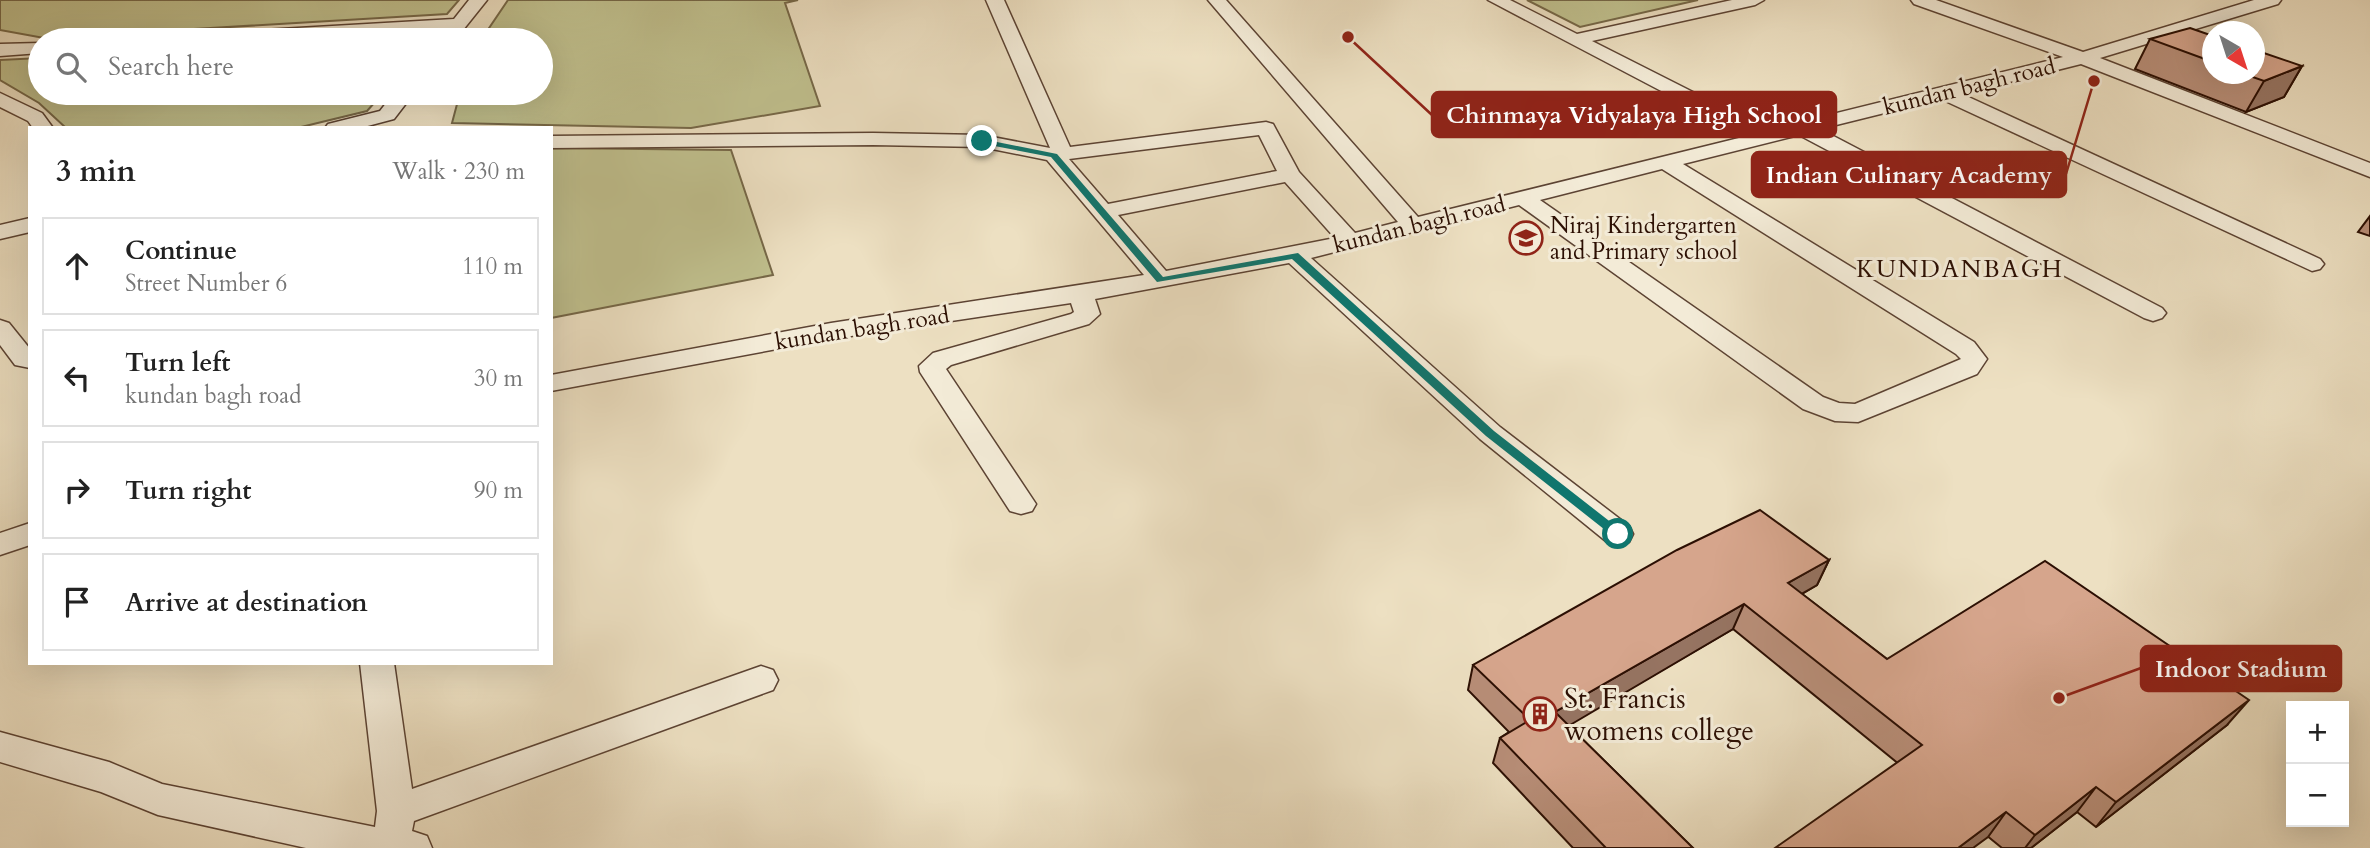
<!DOCTYPE html>
<meta charset="utf-8">
<style>
:root{--surface:#fff;--page:#f2f2f2;--text:#222;--muted:#767676;--line:#e0e0e0}
body{margin:0;font-family:Cardo,serif;background:var(--page);color:var(--text)}
.controls{position:absolute;right:21px;bottom:21px;display:grid;overflow:hidden;border-radius:0px;box-shadow:0 7px 28px #0002}
.controls button{width:63px;height:63px;display:grid;place-items:center;padding:0;border:0;border-bottom:2px solid var(--line);background:var(--surface);color:var(--text);font:35px sans-serif}
.compass{position:absolute;left:2202px;top:21px;width:63px;height:63px;border-radius:50%;background:var(--surface);box-shadow:0 7px 28px #0002;rotate:141deg}
.stop{position:absolute;width:21px;height:21px;margin:-16px;border:5px solid #0f766e;border-radius:50%;background:#fff}
.stop.end{background:#0f766e;border-color:#fff;box-shadow:0 2px 7px #0008}
.list{margin:0;padding:0;list-style:none}
h2{display:flex;justify-content:space-between;align-items:center;height:91px;margin:0;padding:0 28px;font-size:30px}
h2 small{font-size:23px;font-weight:400;color:var(--muted)}
.list li{display:grid;grid-template-columns:46px 1fr auto;gap:21px;align-items:center;box-sizing:border-box;height:98px;margin:0 14px 14px;padding:0 14px;border:2px solid var(--line);border-radius:0px}
.list b{display:block;font-size:26px;white-space:nowrap}
.list p{margin:0;font-size:23px;white-space:nowrap;color:var(--muted)}
.list em{font-size:23px;font-style:normal;color:var(--muted)}
.icon{flex:none;width:38px;height:38px;fill:none;stroke:currentColor;stroke-width:2;stroke-linecap:round;stroke-linejoin:round}
.map{position:relative;flex:none;width:2370px;height:848px;overflow:hidden}
.search{position:absolute;background:var(--surface);box-shadow:0 7px 28px #0002;left:28px;top:28px;width:525px;height:77px;display:flex;align-items:center;gap:18px;box-sizing:border-box;padding:0 24px;border-radius:38px;color:var(--muted);font-size:26px}
.panel{position:absolute;background:var(--surface);box-shadow:0 7px 28px #0002;left:28px;top:126px;width:525px;height:539px;border-radius:0px}
.map>svg:first-child{display:block}
.green{fill:#c0c08e;stroke:#766848;stroke-width:2}
.lines{fill:none;stroke-linecap:round;stroke-linejoin:round}
.minor-casing{stroke:#5c4333;stroke-width:3}
.minor{fill:#f3ebd7;fill-rule:evenodd}
.wall{fill:#b88e78;stroke:#2c0f03;stroke-width:2}
.shaded-wall{fill:#967462;stroke:#2c0f03;stroke-width:2}
.building{fill:#d6a58c;stroke:#2c0f03;stroke-width:2}
.route{fill:#0f766e}
.labels{text-anchor:middle;stroke-width:6;stroke-linejoin:round;paint-order:stroke}
.street-label{font-size:23px;fill:#2c0f03;stroke:#f3ebd7}
.poi-label{font-size:23px;fill:#2c0f03;stroke:#f3ebd7;text-anchor:start}
.neighbourhood-label{font-size:24px;letter-spacing:2px;fill:#2c0f03;stroke:#f3ebd7}
.near-poi-label{font-size:28px;fill:#2c0f03;stroke:#f3ebd7;text-anchor:start}
.leader{fill:none;stroke:#8f2418;stroke-width:2.5}
.callout-dot{fill:#8f2418;stroke:#f3ebd7;stroke-width:2.5}
.callout{fill:#8f2418;stroke:#8f2418;stroke-width:2.5}
.callout-label{font-size:24px;text-anchor:middle;font-weight:bold;fill:#fff}
</style>
<div class="map">
<svg width="2370" height="848" viewBox="0 0 2370 848">
<rect width="100%" height="100%" fill="#ede0c2"/>
<filter id="stains"><feTurbulence type="fractalNoise" baseFrequency=".00286" numOctaves="4"/><feColorMatrix values="0 0 0 0 .2 0 0 0 0 .09 0 0 0 0 .02 0 0 0 .5 -.17"/></filter>
<radialGradient id="worn" r=".72"><stop offset=".6" stop-color="#630" stop-opacity="0"/><stop offset="1" stop-color="#630" stop-opacity=".3"/></radialGradient>
<g class="green">
<path d="M0 0H459L447 14 44 38 0 30Z"/>
<path d="M508 0H798L785 3 820 106 691 128 452 123 460 93H541V40H481Z"/>
<path d="M1527 0H1698L1580 27Z"/>
<path d="M40 58V93H383L367 111 297 128H66L39 103 0 80V60Z"/>
<path d="M551 148 731 150 773 275 551 318Z"/>
</g>
<g class="lines">
<defs>
<g id="minor">
<path d="M469 0H487L455 40H439L445 30 265 40H165L174 35 454 19Z"/>
<path d="M986 0H1004L1070 147 1266 122 1273 124 1299 172 1355 233 1398 222 1208 0H1226L1418 217 1747 136 1488 0H1510L1577 34 1732 0H1764L1755 5 1592 41 1768 130 2063 57 1914 4 1911 0H1936L2083 52 2254 0H2281L2278 4 2100 58 2370 163V177L2081 64 1962 94 2320 259 2324 264 2320 269 2312 271 1941 99 1820 129 2162 308 2166 313 2162 318 2153 321 2144 318 1799 135 1683 164 1974 342 1987 359 1977 374 1858 422 1835 421 1803 409 1519 205 1311 258 1500 427 1629 526 1633 534 1629 542 1618 545 1607 542 1480 439 1289 263 1095 299 1100 314 1089 324 951 365 946 369 1036 504 1032 511 1021 514 1010 511 920 372 919 366 933 353 1071 314 1074 312 1071 303 831 339 551 391V375L831 323 1144 275 1047 160 982 147 873 145 551 148V136L873 133 982 135 1050 148ZM1259 135 1277 171 1108 204 1069 159ZM1662 169 1956 354 1961 359 1855 404 1839 403 1823 397 1540 200ZM1285 182 1335 238 1166 271 1118 215Z"/>
<path d="M40 43V53L0 56V44Z"/>
<path d="M0 93 42 113 53 128H33L28 121 0 107Z"/>
<path d="M394 93H414L394 119 360 128H325L328 124 380 111Z"/>
<path d="M30 218V232L0 239V225Z"/>
<path d="M0 320 9 323 30 349V368L15 365 0 345Z"/>
<path d="M30 523V545L0 555V533Z"/>
<path d="M360 663H394L412 789 761 666 773 670 778 680 773 690 414 821 412 831 427 836 432 848H306L158 815 101 792 0 762V732L109 762 162 784 375 827 377 811Z"/>
</g>
</defs>
<use href="#minor" class="minor-casing"/>
<use href="#minor" class="minor"/>
</g>
<g class="wall">
<path d="M2213 36V74H2255L2302 66 2284 97 2246 112 2135 69 2150 39Z"/>
<path d="M2370 216V236L2358 232Z"/>
<path d="M1829 560 1817 585 1802 594 1887 659 2227 725 2096 827 2077 812 2031 848H2002L1733 629 1568 725 1693 848H1573L1493 763 1500 738 1509 732 1468 690 1473 665Z"/>
</g>
<g class="shaded-wall">
<path d="M2302 66 2284 97 2246 112 2264 81Z"/>
<path d="M1829 560 1817 585 1777 608 1788 583Z"/>
<path d="M1744 604 1733 629 1548 738 1555 712Z"/>
<path d="M2249 700 2227 725 2096 827 2116 802Z"/>
<path d="M2096 787 2077 812 2031 848H2025L2035 835Z"/>
<path d="M2006 812 1988 837 1973 848H1958Z"/>
</g>
<g class="building">
<path d="M2190 28 2213 36V62L2150 39Z"/>
<path d="M2255 50 2302 66 2264 81 2244 74H2255Z"/>
<path d="M1760 510 1829 560 1788 583 1887 659 2045 561 2249 700 2116 802 2096 787 2035 835 2006 812 1958 848H1775L1922 745 1744 604 1555 712 1693 848H1606L1500 738 1530 720 1473 665 1677 550Z"/>
</g>
<path class="route" d="M982 139 1057 154 1163 277 1298 253 1494 431 1622 531V537H1614L1486 436 1292 259 1157 282 1051 157 979 143Z"/>
<defs>
<symbol id="school-ring" viewBox="-11 -11 22 22"><circle r="9.5" fill="#f3ebd7" stroke="#8f2418" stroke-width="1.5"/><path d="M0-5L7-2L0 1L-7-2ZM-4 1L0 2.5L4 1V4Q0 6-4 4Z" fill="#8f2418"/></symbol>
<symbol id="building-ring" viewBox="-11 -11 22 22"><circle r="9.5" fill="#f3ebd7" stroke="#8f2418" stroke-width="1.5"/><path d="M-4-6H4V6H1V3H-1V6H-4ZM-2.5-4.3h1.7v1.8h-1.7ZM.8-4.3h1.7v1.8H.8ZM-2.5-1h1.7V.8h-1.7ZM.8-1h1.7V.8H.8Z" fill="#8f2418"/></symbol>
</defs>
<g fill-rule="evenodd">
<use href="#school-ring" x="1507" y="219" width="38" height="38"/>
<use href="#building-ring" x="1521" y="695" width="38" height="38"/>
</g>
<g class="labels">
<g class="street-label">
<text transform="translate(1969 86) rotate(-14)" y="8">kundan bagh road</text>
<text transform="translate(1419 224) rotate(-14)" y="8">kundan bagh road</text>
<text transform="translate(862 328) rotate(-9)" y="8">kundan bagh road</text>
</g>
<g class="poi-label">
<text x="1550" y="233">Niraj Kindergarten<tspan x="1550" dy="26">and Primary school</tspan></text>
</g>
<g class="neighbourhood-label">
<text x="1960" y="277">KUNDANBAGH</text>
</g>
<g class="near-poi-label">
<text x="1564" y="708">St. Francis<tspan x="1564" dy="32">womens college</tspan></text>
</g>
</g>
<path class="leader" d="M1348 37L1432 115M2094 81L2066 174M2059 698L2141 668"/>
<g class="callout-dot">
<circle cx="1348" cy="37" r="7"/>
<circle cx="2094" cy="81" r="7"/>
<circle cx="2059" cy="698" r="7"/>
</g>
<g class="callout">
<rect x="1432" y="92" width="404" height="45" rx="7"/>
<rect x="1752" y="152" width="314" height="45" rx="7"/>
<rect x="2141" y="646" width="200" height="45" rx="7"/>
</g>
<g class="callout-label">
<text x="1634" y="123">Chinmaya Vidyalaya High School</text>
<text x="1909" y="183">Indian Culinary Academy</text>
<text x="2241" y="677">Indoor Stadium</text>
</g>
<rect width="100%" height="100%" filter="url(#stains)"/>
<rect width="100%" height="100%" fill="url(#worn)"/>
</svg>
<div class="controls">
<button>+</button>
<button>−</button>
</div>
<svg class="compass" viewBox="-18 -18 36 36"><path d="M0-13l5 13h-10z" fill="#e53935"/><path d="M0 13l5-13h-10z" fill="#767676"/></svg>
<div class="stop" style="left:1618px;top:534px"></div>
<div class="stop end" style="left:982px;top:141px"></div>
<div class="search"><svg class="icon" aria-label="search" viewBox="0 0 24 24"><circle cx="10" cy="10" r="6"/><path d="M15 15l6 6"/></svg>Search here</div>
<section class="panel">
<h2>3 min<small>Walk · 230 m</small></h2>
<ul class="list">
<li><svg class="icon" aria-label="ahead" viewBox="0 0 24 24"><path d="M12 20V5M6 11l6-6 6 6"/></svg><div><b>Continue</b><p>Street Number 6</p></div><em>110 m</em></li>
<li><svg class="icon" aria-label="left" viewBox="0 0 24 24"><path d="M17 20v-9H6M10 6l-5 5 5 5"/></svg><div><b>Turn left</b><p>kundan bagh road</p></div><em>30 m</em></li>
<li><svg class="icon" aria-label="right" viewBox="0 0 24 24"><path d="M7 20v-9h11M14 6l5 5-5 5"/></svg><div><b>Turn right</b></div><em>90 m</em></li>
<li><svg class="icon" aria-label="arrive" viewBox="0 0 24 24"><path d="M6 21V4h12l-3 4 3 4H6"/></svg><div><b>Arrive at destination</b></div></li>
</ul>
</section>
</div>
